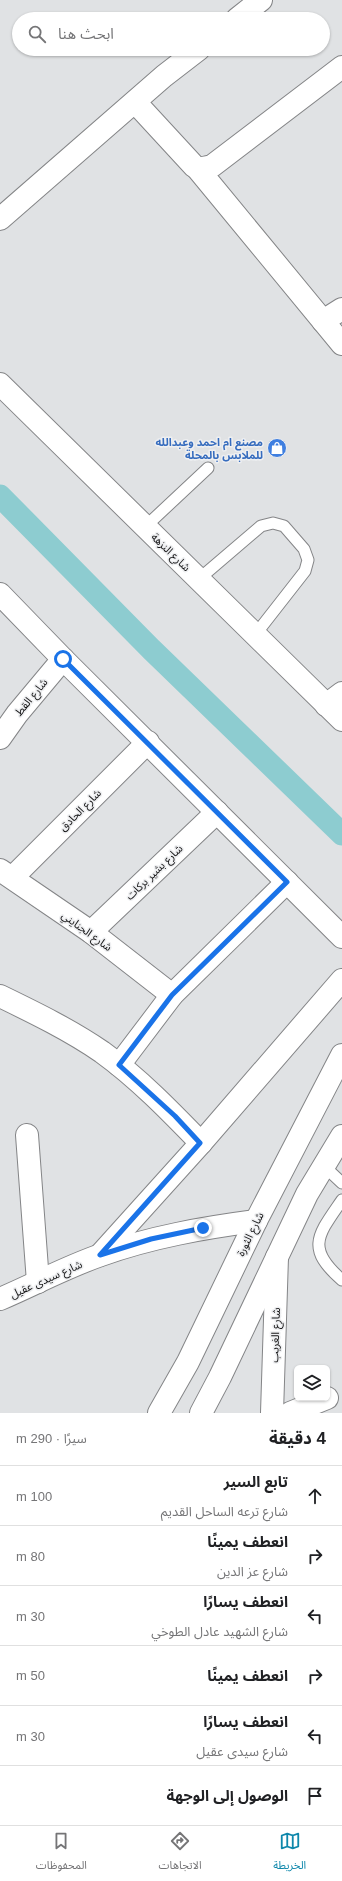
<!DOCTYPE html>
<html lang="ar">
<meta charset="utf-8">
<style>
:root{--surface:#fff;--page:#f2f2f2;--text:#202124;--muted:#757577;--line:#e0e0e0;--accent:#0e87ab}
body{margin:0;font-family:Helvetica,"Noto Sans Arabic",sans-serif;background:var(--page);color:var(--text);direction:rtl}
.controls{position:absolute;right:12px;bottom:12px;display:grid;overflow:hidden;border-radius:6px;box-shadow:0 1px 3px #0004}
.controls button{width:36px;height:36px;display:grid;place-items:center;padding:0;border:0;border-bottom:1px solid var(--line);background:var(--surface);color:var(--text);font:20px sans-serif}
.stop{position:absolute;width:12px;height:12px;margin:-9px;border:3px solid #1a73e8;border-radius:50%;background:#fff}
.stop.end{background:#1a73e8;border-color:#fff;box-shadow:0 1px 4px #0008}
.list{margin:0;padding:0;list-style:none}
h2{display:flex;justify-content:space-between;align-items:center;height:52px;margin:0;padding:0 16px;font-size:17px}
h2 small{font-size:13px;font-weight:400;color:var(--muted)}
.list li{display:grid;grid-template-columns:26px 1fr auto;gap:12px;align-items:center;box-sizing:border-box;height:60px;padding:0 16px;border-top:1px solid var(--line)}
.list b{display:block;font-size:15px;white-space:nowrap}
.list p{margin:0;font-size:13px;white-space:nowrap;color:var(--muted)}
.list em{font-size:13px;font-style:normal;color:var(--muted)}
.icon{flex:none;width:22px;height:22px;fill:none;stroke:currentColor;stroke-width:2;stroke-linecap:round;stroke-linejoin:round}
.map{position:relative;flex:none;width:342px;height:1413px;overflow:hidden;direction:ltr}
.search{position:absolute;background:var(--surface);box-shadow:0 1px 3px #0004;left:12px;right:12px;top:12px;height:44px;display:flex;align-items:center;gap:10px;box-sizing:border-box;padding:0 14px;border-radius:22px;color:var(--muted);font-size:15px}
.sheet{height:412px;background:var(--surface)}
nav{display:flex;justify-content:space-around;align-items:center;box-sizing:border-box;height:56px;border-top:1px solid var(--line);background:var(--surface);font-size:11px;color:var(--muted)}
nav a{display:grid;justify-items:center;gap:2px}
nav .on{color:var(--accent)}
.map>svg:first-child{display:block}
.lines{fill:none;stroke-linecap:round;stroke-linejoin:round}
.canal{stroke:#8dccd0;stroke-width:23}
.service-casing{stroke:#848587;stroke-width:13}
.minor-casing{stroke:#848587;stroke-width:24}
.secondary-casing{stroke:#848587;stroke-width:24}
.service{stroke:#fff;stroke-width:11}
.minor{stroke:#fff;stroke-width:22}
.secondary{stroke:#fff;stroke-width:22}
.route{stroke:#1a73e8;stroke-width:5}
.labels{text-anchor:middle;stroke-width:3;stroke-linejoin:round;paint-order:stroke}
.shop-label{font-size:11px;font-weight:bold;fill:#366cbe;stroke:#eeeff1;text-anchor:end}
.street-label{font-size:11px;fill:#141415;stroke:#eeeff1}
</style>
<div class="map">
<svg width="342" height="1413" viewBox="0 0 342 1413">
<rect width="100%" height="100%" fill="#e0e2e4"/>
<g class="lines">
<path class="canal" d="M0 496 151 649 342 834"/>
<defs>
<g id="service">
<path d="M145 527 208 468"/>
<path d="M199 579 261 526 273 523 284 526 304 549 308 560 305 571 255 635"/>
<path d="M324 1166 342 1183"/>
<path d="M342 1200C318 1235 305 1248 342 1280"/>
</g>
<g id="minor">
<path d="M237 19 261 0"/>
<path d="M135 102 194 166C200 170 206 167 212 166L342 67"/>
<path d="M197 168 342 344"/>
<path d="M0 219 164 76 199 49"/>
<path d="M323 321 342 309"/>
<path d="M0 384 342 720"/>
<path d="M0 594 63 659 342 937"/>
<path d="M326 705 342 693"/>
<path d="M0 738 17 714 63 659"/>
<path d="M0 870 91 932 172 995"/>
<path d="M13 877 148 742"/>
<path d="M91 932 217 812"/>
<path d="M0 996C35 1013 70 1030 102 1052 138 1078 170 1111 201 1143"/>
<path d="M119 1065 172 995 287 882"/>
<path d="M27 1135 38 1282"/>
<path d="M100 1255 201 1143 342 980"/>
<path d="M0 1299C33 1285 66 1267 101 1255 151 1237 203 1228 256 1221"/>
<path d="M272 1413 277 1257"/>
<path d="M290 1413 327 1398"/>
</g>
<g id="secondary">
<path d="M159 1413 188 1362 256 1221 342 1055"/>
<path d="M201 1413 220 1377 307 1194 342 1136"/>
</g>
</defs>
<use href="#service" class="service-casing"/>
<use href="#minor" class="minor-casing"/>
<use href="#secondary" class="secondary-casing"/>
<use href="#service" class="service"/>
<use href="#minor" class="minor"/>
<use href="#secondary" class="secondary"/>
</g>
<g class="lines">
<path class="route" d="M63 659 287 882 172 995 119 1065 175 1116 200 1143 100 1255 151 1239 203 1228"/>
</g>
<defs>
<symbol id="shop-disc" viewBox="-11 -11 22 22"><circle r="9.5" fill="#3f7fe0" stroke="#eeeff1"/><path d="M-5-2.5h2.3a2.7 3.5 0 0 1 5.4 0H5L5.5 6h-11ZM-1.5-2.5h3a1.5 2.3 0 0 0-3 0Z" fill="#fff"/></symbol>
</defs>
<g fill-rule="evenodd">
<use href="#shop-disc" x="266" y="437" width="22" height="22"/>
</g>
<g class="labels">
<g class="shop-label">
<text x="263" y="446">مصنع ام احمد وعبدالله<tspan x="263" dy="13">للملابس بالمحلة</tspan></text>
</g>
<g class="street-label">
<text transform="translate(171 552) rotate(44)" y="4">شارع النزهة</text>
<text transform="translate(31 697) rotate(-51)" y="4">شارع القط</text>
<text transform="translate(80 810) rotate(-45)" y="4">شارع الحادق</text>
<text transform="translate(154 872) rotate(-44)" y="4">شارع بشير بركات</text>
<text transform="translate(87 931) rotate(36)" y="4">شارع الجنايني</text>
<text transform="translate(250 1234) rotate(-64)" y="4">شارع الثورة</text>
<text transform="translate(46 1279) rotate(-24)" y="4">شارع سيدى عقيل</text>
<text transform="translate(275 1335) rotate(-88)" y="4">شارع الغريب</text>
</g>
</g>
</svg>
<div class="controls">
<button><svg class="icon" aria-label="layers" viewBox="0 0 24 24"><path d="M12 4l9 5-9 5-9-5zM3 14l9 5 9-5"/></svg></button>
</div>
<div class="stop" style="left:63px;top:659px"></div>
<div class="stop end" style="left:203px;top:1228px"></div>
<div class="search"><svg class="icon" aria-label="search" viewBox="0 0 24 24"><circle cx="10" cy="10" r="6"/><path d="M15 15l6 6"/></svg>ابحث هنا</div>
</div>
<section class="sheet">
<h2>4 دقيقة<small>سيرًا · 290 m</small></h2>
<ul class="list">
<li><svg class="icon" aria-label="ahead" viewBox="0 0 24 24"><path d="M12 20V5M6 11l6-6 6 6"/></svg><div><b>تابع السير</b><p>شارع ترعه الساحل القديم</p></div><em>100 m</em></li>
<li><svg class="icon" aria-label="right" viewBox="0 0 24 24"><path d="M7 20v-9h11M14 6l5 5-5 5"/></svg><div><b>انعطف يمينًا</b><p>شارع عز الدين</p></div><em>80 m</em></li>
<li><svg class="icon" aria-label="left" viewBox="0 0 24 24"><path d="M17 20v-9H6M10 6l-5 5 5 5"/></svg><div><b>انعطف يسارًا</b><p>شارع الشهيد عادل الطوخي</p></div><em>30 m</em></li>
<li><svg class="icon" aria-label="right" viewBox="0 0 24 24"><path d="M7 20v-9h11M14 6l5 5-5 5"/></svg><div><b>انعطف يمينًا</b></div><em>50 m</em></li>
<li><svg class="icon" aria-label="left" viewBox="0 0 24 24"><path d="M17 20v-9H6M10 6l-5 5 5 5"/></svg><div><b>انعطف يسارًا</b><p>شارع سيدى عقيل</p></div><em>30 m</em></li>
<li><svg class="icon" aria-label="arrive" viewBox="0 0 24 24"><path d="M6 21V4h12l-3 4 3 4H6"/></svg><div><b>الوصول إلى الوجهة</b></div></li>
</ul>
</section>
<nav>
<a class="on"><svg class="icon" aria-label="map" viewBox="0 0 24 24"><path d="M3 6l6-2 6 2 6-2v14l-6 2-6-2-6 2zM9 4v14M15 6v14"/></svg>الخريطة</a>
<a><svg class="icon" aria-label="directions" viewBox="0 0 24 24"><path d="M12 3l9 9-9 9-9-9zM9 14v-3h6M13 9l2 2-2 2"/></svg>الاتجاهات</a>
<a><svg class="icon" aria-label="saved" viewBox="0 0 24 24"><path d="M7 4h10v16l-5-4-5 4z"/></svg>المحفوظات</a>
</nav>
